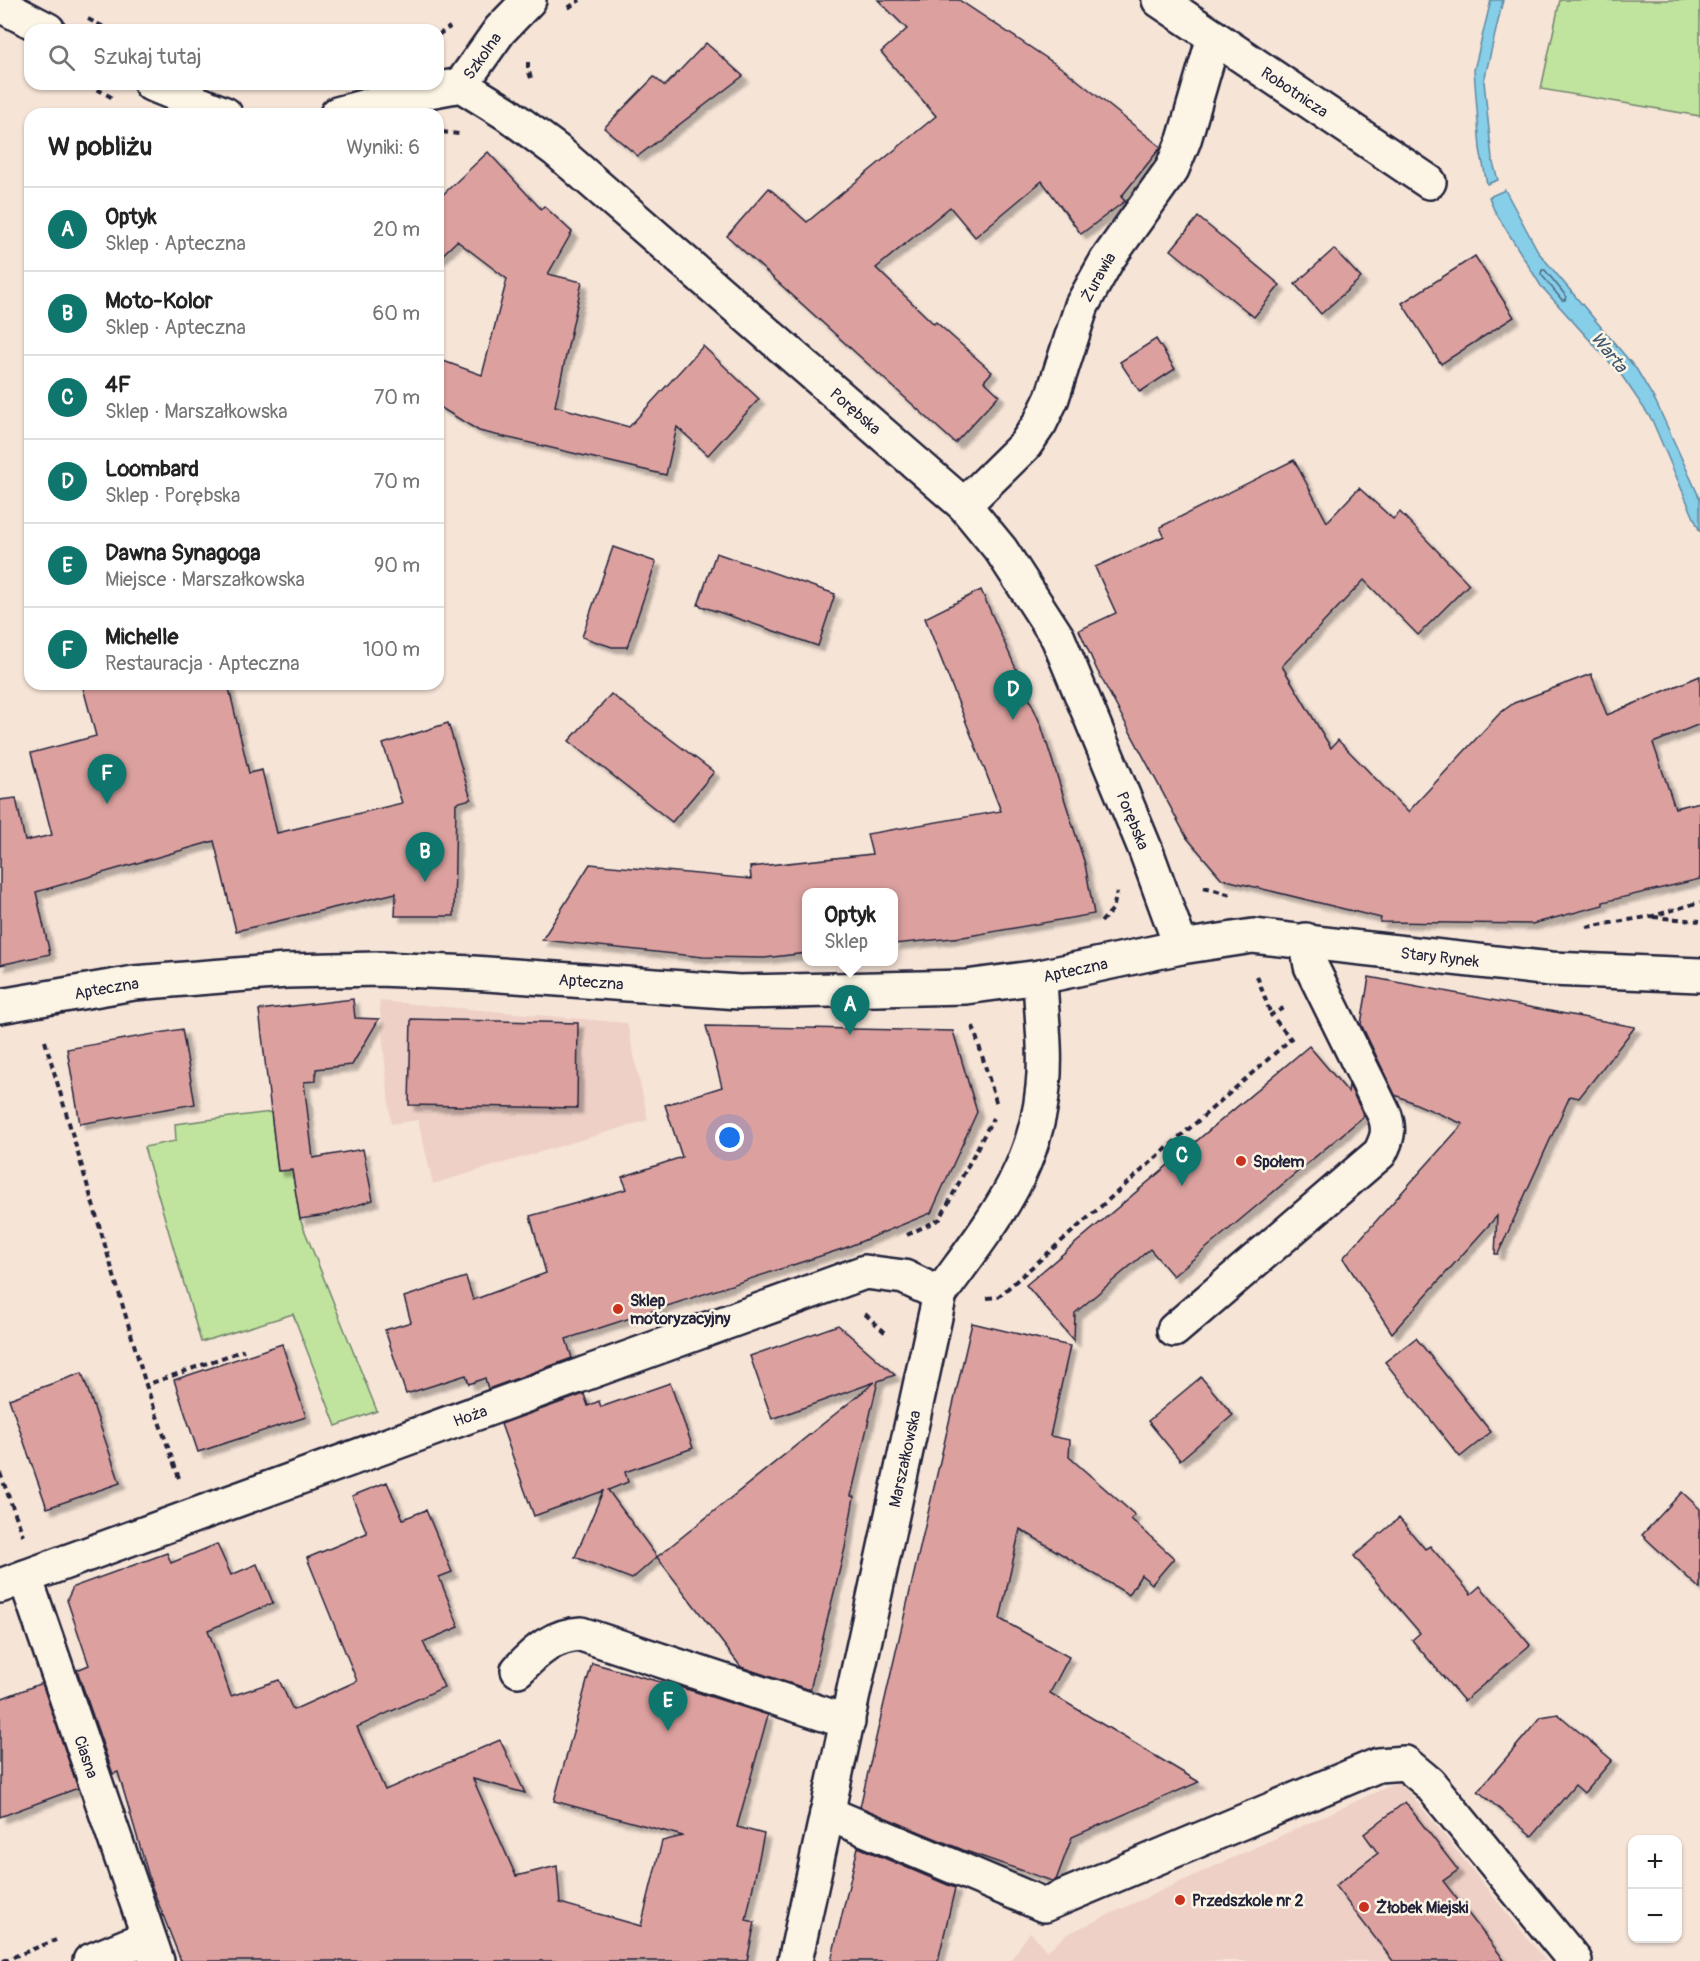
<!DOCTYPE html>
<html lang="pl">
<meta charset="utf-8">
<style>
:root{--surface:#fff;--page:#f6f6f6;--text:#222;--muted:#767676;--line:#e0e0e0;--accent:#0f766e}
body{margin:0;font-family:Pangolin,sans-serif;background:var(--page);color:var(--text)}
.controls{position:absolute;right:18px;bottom:18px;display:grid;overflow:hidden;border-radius:12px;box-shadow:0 2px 4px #0004}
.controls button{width:54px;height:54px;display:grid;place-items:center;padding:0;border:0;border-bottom:2px solid var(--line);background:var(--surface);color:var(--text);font:30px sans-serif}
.you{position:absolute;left:730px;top:1138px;width:21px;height:21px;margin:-15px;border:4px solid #fff;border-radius:50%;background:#1a73e8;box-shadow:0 0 0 9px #1a73e833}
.badge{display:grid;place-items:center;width:39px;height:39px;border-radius:50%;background:var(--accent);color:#fff;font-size:20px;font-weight:700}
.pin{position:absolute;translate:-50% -50px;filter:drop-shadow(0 2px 3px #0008)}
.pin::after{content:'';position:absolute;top:32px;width:21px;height:18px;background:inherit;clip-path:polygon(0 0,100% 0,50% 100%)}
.popup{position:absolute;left:802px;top:888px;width:96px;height:78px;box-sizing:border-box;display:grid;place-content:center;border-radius:12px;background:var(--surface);filter:drop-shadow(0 2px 4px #0005);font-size:20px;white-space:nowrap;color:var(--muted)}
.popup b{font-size:22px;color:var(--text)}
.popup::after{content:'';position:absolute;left:50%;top:100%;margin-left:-12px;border:12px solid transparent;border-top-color:var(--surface)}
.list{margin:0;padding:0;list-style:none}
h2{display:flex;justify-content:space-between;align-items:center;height:78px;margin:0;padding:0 24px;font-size:26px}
h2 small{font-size:20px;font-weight:400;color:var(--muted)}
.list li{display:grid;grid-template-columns:39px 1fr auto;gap:18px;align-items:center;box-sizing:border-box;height:84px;padding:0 24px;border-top:2px solid var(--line)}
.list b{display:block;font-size:22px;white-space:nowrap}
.list p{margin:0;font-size:20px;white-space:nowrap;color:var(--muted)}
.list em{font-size:20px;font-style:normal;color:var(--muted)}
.icon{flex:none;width:33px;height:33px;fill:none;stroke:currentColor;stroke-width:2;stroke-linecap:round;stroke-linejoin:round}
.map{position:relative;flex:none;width:1700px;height:1961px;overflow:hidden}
.search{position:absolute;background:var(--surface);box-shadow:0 2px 4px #0004;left:24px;top:24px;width:420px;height:66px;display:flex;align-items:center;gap:15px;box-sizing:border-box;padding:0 21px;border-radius:18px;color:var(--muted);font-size:22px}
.panel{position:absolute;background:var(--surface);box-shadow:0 2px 4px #0004;left:24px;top:108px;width:420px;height:582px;border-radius:18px}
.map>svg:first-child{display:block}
.built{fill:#eed0c6}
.green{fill:#c0e49e;stroke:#71836c;stroke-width:1.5}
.water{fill:#87cee8;stroke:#5f89a3;stroke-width:1.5}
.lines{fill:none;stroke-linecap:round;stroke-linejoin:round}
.shore{stroke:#4a6780;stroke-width:1.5}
.building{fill:#dca19f;stroke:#22223b;stroke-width:1.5;filter:url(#shadow)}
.minor-casing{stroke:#22223b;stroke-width:38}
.path{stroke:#22223b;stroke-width:4;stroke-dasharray:6 4.5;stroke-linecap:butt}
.minor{stroke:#fcf5e5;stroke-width:33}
.poi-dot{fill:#c8321e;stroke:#fcf5e5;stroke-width:2}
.labels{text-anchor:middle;stroke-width:5;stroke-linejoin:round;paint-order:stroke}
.street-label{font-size:16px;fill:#22223b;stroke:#fcf5e5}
.poi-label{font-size:16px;font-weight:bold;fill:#22223b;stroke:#fcf5e5;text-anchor:start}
.water-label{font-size:18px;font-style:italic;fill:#40566f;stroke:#fcf5e5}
</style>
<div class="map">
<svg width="1700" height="1961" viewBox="0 0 1700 1961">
<defs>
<filter id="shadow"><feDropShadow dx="5.5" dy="5.5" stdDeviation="1.5" flood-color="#0004"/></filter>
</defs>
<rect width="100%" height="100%" fill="#f6e4d7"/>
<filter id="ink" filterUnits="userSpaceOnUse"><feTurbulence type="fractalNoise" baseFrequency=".0167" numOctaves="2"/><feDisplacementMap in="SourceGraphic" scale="12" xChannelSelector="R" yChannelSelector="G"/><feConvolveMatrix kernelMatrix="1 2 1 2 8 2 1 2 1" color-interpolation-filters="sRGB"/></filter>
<g filter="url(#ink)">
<g class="built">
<path d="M379 1001 627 1023 648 1120 433 1184 418 1120 391 1124Z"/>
<path d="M1400 1781 1546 1961H1010L1030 1932 1047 1951 1067 1934Z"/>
</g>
<g class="green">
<path d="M1560 0H1700V116L1541 89Z"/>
<path d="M271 1112 278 1171 292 1170 300 1219 377 1411 336 1426 293 1314 201 1342 144 1147 176 1141 175 1124Z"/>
</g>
<g class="water">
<path d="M1491 0H1503L1484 81 1492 159 1498 180 1487 184 1480 149 1474 70Z"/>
<path d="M1505 190 1539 253 1637 370 1656 402 1700 499V532L1652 420 1622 376 1541 286 1494 210 1489 197Z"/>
</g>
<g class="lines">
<path class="shore" d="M1542 270H1545L1566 296 1565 300H1562L1541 274Z"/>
</g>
<g class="building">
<path d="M878 0H959L1066 71 1161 147 1121 197 1125 201 1081 234 1042 181 975 237 950 207 876 268 934 324 936 322 992 372 984 381 999 395 955 443 727 236 769 188 807 222 936 116 881 52 907 29Z"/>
<path d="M706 43 743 76 638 156 604 128 654 77 665 86Z"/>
<path d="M488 152 541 209 544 206 572 232 548 274 582 282 555 406 629 427 703 346 759 399 708 455 677 427 666 475 479 431 438 406V359L482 375 507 279 457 241 438 259V199Z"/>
<path d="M1198 217 1280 285 1254 317 1171 250Z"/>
<path d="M1334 249 1361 278 1321 314 1295 284Z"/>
<path d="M1475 256 1514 317 1441 364 1402 303Z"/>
<path d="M1156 339 1175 369 1140 392 1120 362Z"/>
<path d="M1294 460 1327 522 1359 488 1393 519 1400 512 1469 584 1418 635 1364 580 1282 666 1331 748 1338 740 1408 812 1500 713 1514 703 1591 674 1607 715 1700 676V724L1653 743 1675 808 1700 802V879L1603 902V905L1532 924 1380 922 1381 918 1222 879 1187 838 1097 670 1079 630 1116 613 1095 567 1164 536 1160 527Z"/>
<path d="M613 547 656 562 627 647H612L582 637Z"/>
<path d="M716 553 835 594 818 646 698 605Z"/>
<path d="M981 590 1041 725 1085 864 1094 914 963 937 894 944V892H807V953L764 958 703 957 542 940 590 864 751 879 750 867 872 854 867 834 1001 811 925 618Z"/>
<path d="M82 684H228L249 773 262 770 277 833 402 803 383 744 448 723 471 799 456 803 454 916H395L396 893 236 931 214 841 36 892 50 954 0 965V800L16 798 25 841 52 835 31 753 96 736Z"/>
<path d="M611 694 714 772 672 822 569 741Z"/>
<path d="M1369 977 1635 1027 1579 1098 1570 1096 1498 1254H1495L1497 1216 1392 1333 1343 1258 1463 1124 1395 1095 1361 1024Z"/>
<path d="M353 999 355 1018 379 1019 352 1065 316 1069V1081L304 1082 313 1158 363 1149 373 1200 326 1215 300 1219 292 1170 278 1171 259 1010Z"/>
<path d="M411 1019 578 1023 577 1108 409 1105Z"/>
<path d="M706 1026 953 1031 977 1112 931 1213 845 1248 566 1339 572 1358 488 1389 485 1378 469 1384 466 1375 406 1394 385 1330 411 1322 404 1297 466 1277 473 1300 546 1273 530 1216 627 1189 622 1177 682 1157 665 1105 722 1087Z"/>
<path d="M182 1029 195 1104 80 1124 67 1049Z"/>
<path d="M1309 1046 1348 1092 1349 1085 1364 1116 1173 1276 1150 1249 1075 1313 1074 1341 1026 1285Z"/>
<path d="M972 1323 1070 1346 1050 1436 1070 1440 1069 1457 1135 1515 1131 1519 1174 1558 1152 1584 1141 1575 1129 1595 1020 1529 1000 1619 1069 1657 1050 1693 1199 1782 1072 1837 1056 1880 1052 1881 963 1850 860 1807Z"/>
<path d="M838 1325 895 1375 878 1381 851 1496 854 1497 845 1548 810 1690 741 1667 657 1557 632 1579 575 1557 603 1491 534 1516 501 1424 584 1394 588 1406 599 1401 601 1407 670 1383 693 1448 625 1472 628 1482 608 1490 657 1557 875 1382 772 1419 750 1356Z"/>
<path d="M1416 1338 1491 1432 1460 1457 1385 1362Z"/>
<path d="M282 1344 306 1417 198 1452 174 1380Z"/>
<path d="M82 1373 120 1483 47 1508 9 1399Z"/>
<path d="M1201 1377 1233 1415 1180 1460 1148 1421Z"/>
<path d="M387 1482 403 1519 426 1510 452 1572 439 1577 459 1627 423 1642 444 1687 357 1727 385 1790 500 1740 525 1793 473 1779 516 1876 557 1866 560 1903 641 1926 662 1841 683 1836 554 1801 592 1663 696 1692 768 1715 737 1827 764 1834 746 1920 755 1922 747 1961H181L152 1887 118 1772 113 1774 77 1670 89 1665 67 1600 73 1587 167 1553 171 1563 217 1544 231 1575 257 1564 273 1603 208 1630 231 1696 279 1680 293 1710 357 1681 307 1558 367 1533 352 1496Z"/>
<path d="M1682 1492 1700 1509V1589L1642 1535Z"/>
<path d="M1399 1518 1425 1549 1430 1546 1471 1594 1480 1586 1530 1645 1464 1701 1412 1640 1420 1633 1354 1556Z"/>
<path d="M42 1683 78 1788 0 1817V1699Z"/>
<path d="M1558 1714 1612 1760 1584 1793 1575 1785 1532 1836 1478 1791 1541 1717Z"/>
<path d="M1405 1802 1458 1870 1443 1881 1505 1961H1393L1335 1886 1378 1853 1364 1834Z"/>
<path d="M858 1847 955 1888 938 1961H831Z"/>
</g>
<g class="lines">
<defs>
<g id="minor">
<path id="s1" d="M1159 0 1429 182"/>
<path d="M0 5 48 30"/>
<path d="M151 84 225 114"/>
<path id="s2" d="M461 85 500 30 529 0"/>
<path id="s3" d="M337 114 407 95 461 85 506 113 556 150 964 505 1001 550 1058 638 1146 851 1181 947"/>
<path id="s4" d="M964 505 1025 445 1040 423 1052 398 1082 305 1107 260 1172 169 1184 140 1214 37"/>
<path id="s5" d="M0 1006 134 983 286 971 379 969 473 973 739 992 966 987 1040 977 1181 947 1253 936 1551 969 1700 975"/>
<path d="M1174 1330 1380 1153C1387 1139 1390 1131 1385 1116L1311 966 1306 940"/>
<path id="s6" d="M25 1577 157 1961"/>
<path id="s7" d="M0 1586 865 1272 904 1277 940 1294"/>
<path d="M518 1670C536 1651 554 1635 581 1634L848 1722"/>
<path d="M827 1813 1044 1905 1378 1765 1405 1763 1429 1783 1575 1961"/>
<path d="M90 1961 148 1937"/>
<path id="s8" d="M795 1961 940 1294C988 1227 1035 1174 1043 1087 1047 1051 1041 1013 1040 977"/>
</g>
</defs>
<use href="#minor" class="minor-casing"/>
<g class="path">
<path d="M568 8 580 0"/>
<path d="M88 19 110 30"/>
<path d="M438 35 450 27"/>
<path d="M528 62V69L532 81"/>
<path d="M88 84 113 98"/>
<path d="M264 84 295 87 307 85"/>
<path d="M442 132 459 134"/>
<path d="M1204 887 1234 896"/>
<path d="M1653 917 1700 921"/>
<path d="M1101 922 1113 909 1117 892"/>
<path d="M1587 927 1653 916 1700 902"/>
<path d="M1257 976 1271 1015"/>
<path d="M973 1026 997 1105"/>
<path d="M45 1041 146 1385"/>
<path d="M907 1235 940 1219 993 1118"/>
<path d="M987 1298 998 1297 1291 1039 1271 1015 1285 1007"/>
<path d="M865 1314 888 1335"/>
<path d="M0 1473 23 1535"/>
<path d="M179 1478 146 1385 244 1350"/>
<path d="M3 1961 56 1940"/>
</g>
<use href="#minor" class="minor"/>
</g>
</g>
<g class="poi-dot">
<circle cx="1241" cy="1161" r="6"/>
<circle cx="618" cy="1309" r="6"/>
<circle cx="1180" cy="1900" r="6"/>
<circle cx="1364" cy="1907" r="6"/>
</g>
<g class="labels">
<g class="street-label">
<text dy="6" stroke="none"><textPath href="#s2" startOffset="36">Szkolna</textPath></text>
<text dy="6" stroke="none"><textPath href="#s1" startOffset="164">Robotnicza</textPath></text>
<text dy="6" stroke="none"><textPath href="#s4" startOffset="270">Żurawia</textPath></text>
<text dy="6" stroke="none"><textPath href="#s3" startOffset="640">Porębska</textPath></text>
<text dy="6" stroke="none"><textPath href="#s3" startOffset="1144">Porębska</textPath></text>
<text dy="6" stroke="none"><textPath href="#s5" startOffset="1449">Stary Rynek</textPath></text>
<text dy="6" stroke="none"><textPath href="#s5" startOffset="1080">Apteczna</textPath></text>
<text dy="6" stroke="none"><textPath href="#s5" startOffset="594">Apteczna</textPath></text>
<text dy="6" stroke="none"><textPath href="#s5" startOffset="108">Apteczna</textPath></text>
<text dy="6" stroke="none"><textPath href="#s7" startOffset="500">Hoża</textPath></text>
<text dy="6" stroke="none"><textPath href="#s8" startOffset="514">Marszałkowska</textPath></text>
<text dy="6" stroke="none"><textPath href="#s6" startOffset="190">Ciasna</textPath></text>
</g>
<g class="poi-label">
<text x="1253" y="1167">Społem</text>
<text x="630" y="1306">Sklep<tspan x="630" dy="18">motoryzacyjny</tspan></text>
<text x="1192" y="1906">Przedszkole nr 2</text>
<text x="1376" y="1913">Żłobek Miejski</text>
</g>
<g class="water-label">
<text transform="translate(1609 352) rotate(51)" y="6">Warta</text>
</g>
</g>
</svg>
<div class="controls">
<button>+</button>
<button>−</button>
</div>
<div class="you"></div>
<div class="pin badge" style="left:850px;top:1035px">A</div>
<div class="popup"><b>Optyk</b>Sklep</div>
<div class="pin badge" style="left:425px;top:882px">B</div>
<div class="pin badge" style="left:1182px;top:1186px">C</div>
<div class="pin badge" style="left:1013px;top:720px">D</div>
<div class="pin badge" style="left:668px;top:1731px">E</div>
<div class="pin badge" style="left:107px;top:804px">F</div>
<div class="search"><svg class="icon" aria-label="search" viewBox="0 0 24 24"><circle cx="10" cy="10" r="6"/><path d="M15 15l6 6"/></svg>Szukaj tutaj</div>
<section class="panel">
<h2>W pobliżu<small>Wyniki: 6</small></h2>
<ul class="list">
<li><span class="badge">A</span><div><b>Optyk</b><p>Sklep · Apteczna</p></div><em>20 m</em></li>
<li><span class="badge">B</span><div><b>Moto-Kolor</b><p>Sklep · Apteczna</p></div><em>60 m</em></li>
<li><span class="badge">C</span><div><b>4F</b><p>Sklep · Marszałkowska</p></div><em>70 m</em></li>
<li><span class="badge">D</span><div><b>Loombard</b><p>Sklep · Porębska</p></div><em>70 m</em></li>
<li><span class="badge">E</span><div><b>Dawna Synagoga</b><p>Miejsce · Marszałkowska</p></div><em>90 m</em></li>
<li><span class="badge">F</span><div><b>Michelle</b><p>Restauracja · Apteczna</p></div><em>100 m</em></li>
</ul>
</section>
</div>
